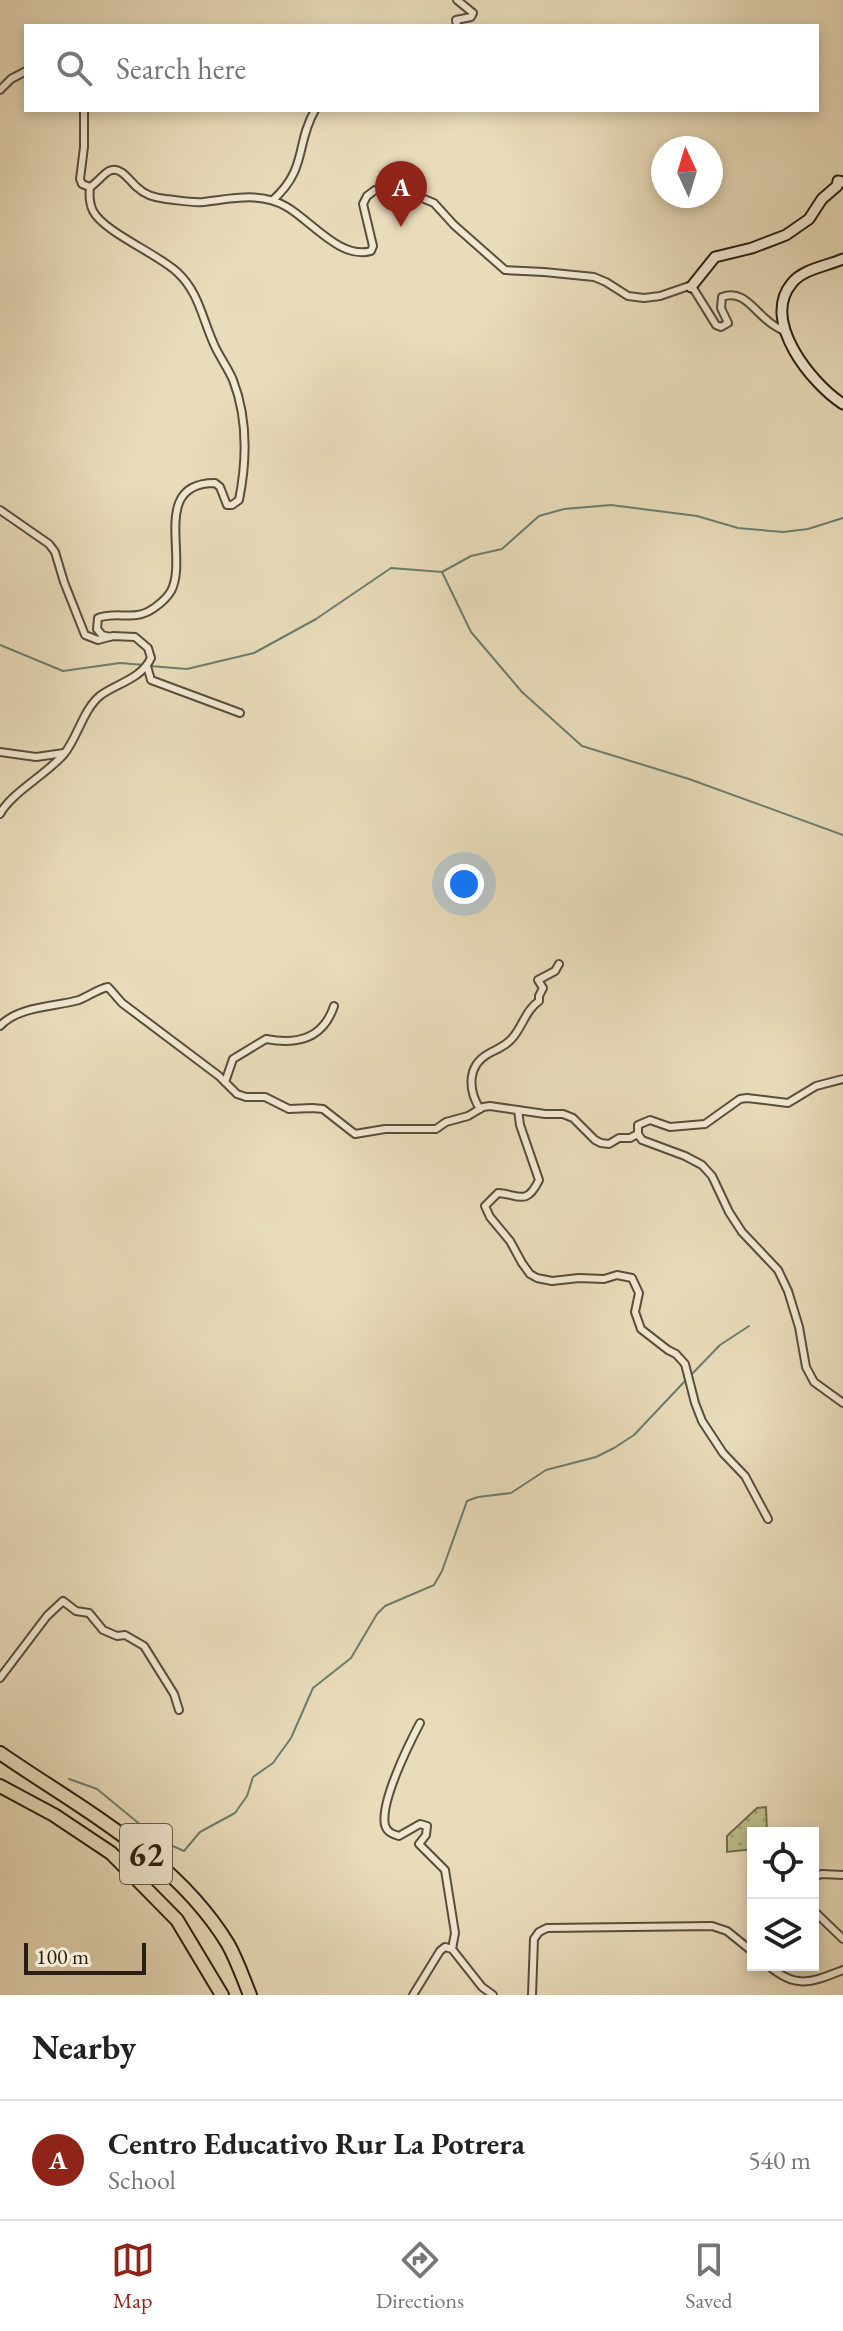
<!DOCTYPE html>
<style>
:root{--surface:#fff;--page:#f6f6f6;--text:#222;--muted:#767676;--line:#e0e0e0;--accent:#8f2418}
body{margin:0;font-family:"EB Garamond",serif;background:var(--page);color:var(--text)}
.controls{position:absolute;right:24px;bottom:24px;display:grid;overflow:hidden;border-radius:0px;box-shadow:0 4px 12px #0003}
.controls button{width:72px;height:72px;display:grid;place-items:center;padding:0;border:0;border-bottom:2px solid var(--line);background:var(--surface);color:var(--text);font:40px sans-serif}
.compass{position:absolute;left:651px;top:136px;width:72px;height:72px;border-radius:50%;background:var(--surface);box-shadow:0 4px 12px #0003;rotate:356deg}
.scale{position:absolute;left:24px;bottom:20px;width:122px;box-sizing:border-box;padding-left:8px;border:4px solid #291f12;border-top:0;font-size:22px;line-height:28px;white-space:nowrap;color:#291f12;-webkit-text-stroke:6px #f1e8d2;paint-order:stroke}
.you{position:absolute;left:464px;top:884px;width:28px;height:28px;margin:-20px;border:6px solid #fff;border-radius:50%;background:#1a73e8;box-shadow:0 0 0 12px #1a73e833}
.badge{display:grid;place-items:center;width:52px;height:52px;border-radius:50%;background:var(--accent);color:#fff;font-size:26px;font-weight:700}
.pin{position:absolute;translate:-50% -66px;filter:drop-shadow(0 2px 4px #0008)}
.pin::after{content:'';position:absolute;top:42px;width:28px;height:24px;background:inherit;clip-path:polygon(0 0,100% 0,50% 100%)}
.list{margin:0;padding:0;list-style:none}
h2{display:flex;justify-content:space-between;align-items:center;height:104px;margin:0;padding:0 32px;font-size:34px}
h2 small{font-size:26px;font-weight:400;color:var(--muted)}
.list li{display:grid;grid-template-columns:52px 1fr auto;gap:24px;align-items:center;box-sizing:border-box;height:120px;padding:0 32px;border-top:2px solid var(--line)}
.list b{display:block;font-size:30px;white-space:nowrap}
.list p{margin:0;font-size:26px;white-space:nowrap;color:var(--muted)}
.list em{font-size:26px;font-style:normal;color:var(--muted)}
.icon{flex:none;width:44px;height:44px;fill:none;stroke:currentColor;stroke-width:2;stroke-linecap:round;stroke-linejoin:round}
.map{position:relative;flex:none;width:843px;height:1995px;overflow:hidden}
.search{position:absolute;background:var(--surface);box-shadow:0 4px 12px #0003;left:24px;right:24px;top:24px;height:88px;display:flex;align-items:center;gap:20px;box-sizing:border-box;padding:0 28px;border-radius:0px;color:var(--muted);font-size:30px}
.sheet{height:224px;background:var(--surface)}
nav{display:flex;justify-content:space-around;align-items:center;box-sizing:border-box;height:112px;border-top:2px solid var(--line);background:var(--surface);font-size:22px;color:var(--muted)}
nav a{display:grid;justify-items:center;gap:4px}
nav .on{color:var(--accent)}
.map>svg:first-child{display:block}
.garden{fill:url(#garden-dots);stroke:#726f4f;stroke-width:2}
.lines{fill:none;stroke-linecap:round;stroke-linejoin:round}
.stream{stroke:#6b7d6f;stroke-width:2}
.street-casing{stroke:#594e3c;stroke-width:10}
.secondary-casing{stroke:#291f12;stroke-width:13}
.highway-casing{stroke:#291f12;stroke-width:16}
.street{stroke:#f1e8d2;stroke-width:6}
.secondary{stroke:#f1e8d2;stroke-width:9}
.highway{stroke:#e9dcba;stroke-width:12}
.labels{text-anchor:middle;stroke-width:6;stroke-linejoin:round;paint-order:stroke}
.shield{fill:#f1e8d2;stroke:#655b4c;stroke-width:2}
.shield-label{font-size:34px;font-weight:bold;fill:#291f12}
</style>
<div class="map">
<svg width="843" height="1995" viewBox="0 0 843 1995">
<defs>
<pattern id="garden-dots" width="8" height="8" patternUnits="userSpaceOnUse" patternTransform="scale(2)"><rect width="8" height="8" fill="#bbbf8c"/><path d="M2 2h.1M6 6h.1" fill="none" stroke="#a1a478" stroke-width="1.8" stroke-linecap="round"/></pattern>
</defs>
<rect width="100%" height="100%" fill="#e9dcba"/>
<filter id="stains"><feTurbulence type="fractalNoise" baseFrequency=".0025" numOctaves="4"/><feColorMatrix values="0 0 0 0 .2 0 0 0 0 .09 0 0 0 0 .02 0 0 0 .5 -.17"/></filter>
<radialGradient id="worn" r=".72"><stop offset=".6" stop-color="#630" stop-opacity="0"/><stop offset="1" stop-color="#630" stop-opacity=".3"/></radialGradient>
<path class="garden" d="M766 1807 767 1833H753V1849L727 1852V1836L757 1808Z"/>
<g class="lines">
<g class="stream">
<path d="M442 572 471 632 522 692 582 746 689 779 843 835"/>
<path d="M0 645 63 671 120 663 144 665"/>
<path d="M150 666 187 669 254 653 316 619 391 568 442 572 471 556 502 549 539 516 564 509 611 505 697 516 738 528 783 532 808 529 843 518"/>
<path d="M690 1376 720 1345 749 1326"/>
<path d="M69 1779 97 1789 159 1840 184 1851 200 1832 235 1813 247 1796 253 1777 273 1763 291 1738 313 1688 351 1658 377 1614 385 1606 434 1585 442 1571 467 1501 478 1497 511 1493 546 1470 596 1457 614 1448 634 1435 685 1381"/>
</g>
<defs>
<g id="street">
<path d="M457 0 473 13 471 17 456 20 457 26"/>
<path d="M0 90 11 79 26 71"/>
<path d="M84 110V147L80 179 82 184 90 187C97 183 102 175 109 171 121 165 130 182 138 188 145 195 157 198 166 199 178 200 191 203 203 202 231 199 261 191 287 207 311 221 341 260 371 251L373 246 363 204 367 196 375 190 405 191 434 203 454 225 505 270 544 272 594 277 606 282 628 296 644 298 660 296 689 286 693 288 716 325 721 327 728 323 721 308 722 297C742 289 753 309 767 320 772 325 778 328 784 331"/>
<path d="M90 187C89 196 89 203 93 211 104 232 158 254 177 272 198 291 202 317 213 342 218 355 227 366 233 380 248 419 247 460 239 500L232 505H227L220 487 215 483C150 483 189 558 171 591 168 596 162 602 158 605 135 624 121 610 98 618L97 629 102 635 110 637"/>
<path d="M273 200C308 168 295 145 315 110"/>
<path d="M0 510 49 544 55 552 64 582 85 635 98 640 113 636 135 637 148 648 151 658C141 679 118 683 101 695 83 709 78 737 64 754 47 774 11 793 0 814"/>
<path d="M147 666 151 680 240 713"/>
<path d="M0 752 36 757 64 753"/>
<path d="M0 1026C19 1006 54 1007 79 1000 89 996 98 989 108 987L122 1003 219 1076 237 1094 246 1097H265L289 1109 312 1108 323 1109 355 1134 385 1129H436L446 1122 468 1116 483 1107 490 1106 545 1114H563L573 1118 595 1140 601 1143 609 1144 619 1138H630L638 1134"/>
<path d="M843 1079 816 1086 788 1103 747 1098 740 1099 705 1124 670 1127 650 1120 638 1125V1134L642 1140 685 1156 702 1165 712 1176 729 1212 742 1232 778 1270 788 1291 799 1327 806 1367 814 1382 843 1403"/>
<path d="M225 1082 233 1059 266 1039C297 1045 323 1039 334 1006"/>
<path d="M480 1109C468 1090 467 1066 488 1054 497 1049 508 1045 514 1036 523 1025 526 1010 539 1001V996L543 988 538 980 555 971 559 964"/>
<path d="M518 1110 520 1125 539 1180C526 1207 518 1194 498 1193L485 1206 490 1217 510 1241 522 1263 530 1274 537 1278 552 1281 579 1278 604 1279 617 1275 632 1278 639 1293 635 1312 641 1329 668 1350 676 1354 685 1364 695 1403 702 1421 723 1453 745 1476 768 1519"/>
<path d="M0 1678 47 1616 63 1601 76 1611 89 1613 103 1630 117 1636 125 1635 144 1646 174 1694 179 1710"/>
<path d="M420 1723C409 1744 380 1802 385 1825 387 1832 392 1834 399 1836L420 1824 427 1826 426 1835 419 1844 445 1870 455 1933 452 1949"/>
<path d="M813 1876 822 1874 843 1875"/>
<path d="M813 1910 843 1939"/>
<path d="M768 1965C796 1990 812 1982 843 1970"/>
<path d="M413 1995 440 1951 445 1947 452 1949 482 1987 493 1995"/>
<path d="M532 1995 534 1939 539 1932 547 1928 712 1926 727 1931 753 1952"/>
</g>
<g id="secondary">
<path d="M843 259C827 266 803 269 792 283 760 321 812 384 843 404"/>
<path d="M691 287 715 257 752 248 786 235 809 219 822 199 837 186 838 181 843 182"/>
</g>
<g id="highway">
<path d="M0 1753C81 1809 175 1857 228 1944 237 1960 243 1978 250 1995"/>
<path d="M0 1786 54 1815 111 1853 177 1920 222 1995"/>
</g>
</defs>
<use href="#street" class="street-casing"/>
<use href="#secondary" class="secondary-casing"/>
<use href="#highway" class="highway-casing"/>
<use href="#street" class="street"/>
<use href="#secondary" class="secondary"/>
<use href="#highway" class="highway"/>
</g>
<g class="labels">
<rect class="shield" x="120" y="1824" width="52" height="60" rx="6"/>
<g class="shield-label">
<text x="146" y="1866">62</text>
</g>
</g>
<rect width="100%" height="100%" filter="url(#stains)"/>
<rect width="100%" height="100%" fill="url(#worn)"/>
</svg>
<div class="controls">
<button><svg class="icon" aria-label="locate" viewBox="0 0 24 24"><circle cx="12" cy="12" r="6"/><path d="M12 2v4M12 18v4M2 12h4M18 12h4"/></svg></button>
<button><svg class="icon" aria-label="layers" viewBox="0 0 24 24"><path d="M12 4l9 5-9 5-9-5zM3 14l9 5 9-5"/></svg></button>
</div>
<svg class="compass" viewBox="-18 -18 36 36"><path d="M0-13l5 13h-10z" fill="#e53935"/><path d="M0 13l5-13h-10z" fill="#767676"/></svg>
<div class="scale">100 m</div>
<div class="you"></div>
<div class="pin badge" style="left:401px;top:227px">A</div>
<div class="search"><svg class="icon" aria-label="search" viewBox="0 0 24 24"><circle cx="10" cy="10" r="6"/><path d="M15 15l6 6"/></svg>Search here</div>
</div>
<section class="sheet">
<h2>Nearby<small></small></h2>
<ul class="list">
<li><span class="badge">A</span><div><b>Centro Educativo Rur La Potrera</b><p>School</p></div><em>540 m</em></li>
</ul>
</section>
<nav>
<a class="on"><svg class="icon" aria-label="map" viewBox="0 0 24 24"><path d="M3 6l6-2 6 2 6-2v14l-6 2-6-2-6 2zM9 4v14M15 6v14"/></svg>Map</a>
<a><svg class="icon" aria-label="directions" viewBox="0 0 24 24"><path d="M12 3l9 9-9 9-9-9zM9 14v-3h6M13 9l2 2-2 2"/></svg>Directions</a>
<a><svg class="icon" aria-label="saved" viewBox="0 0 24 24"><path d="M7 4h10v16l-5-4-5 4z"/></svg>Saved</a>
</nav>
